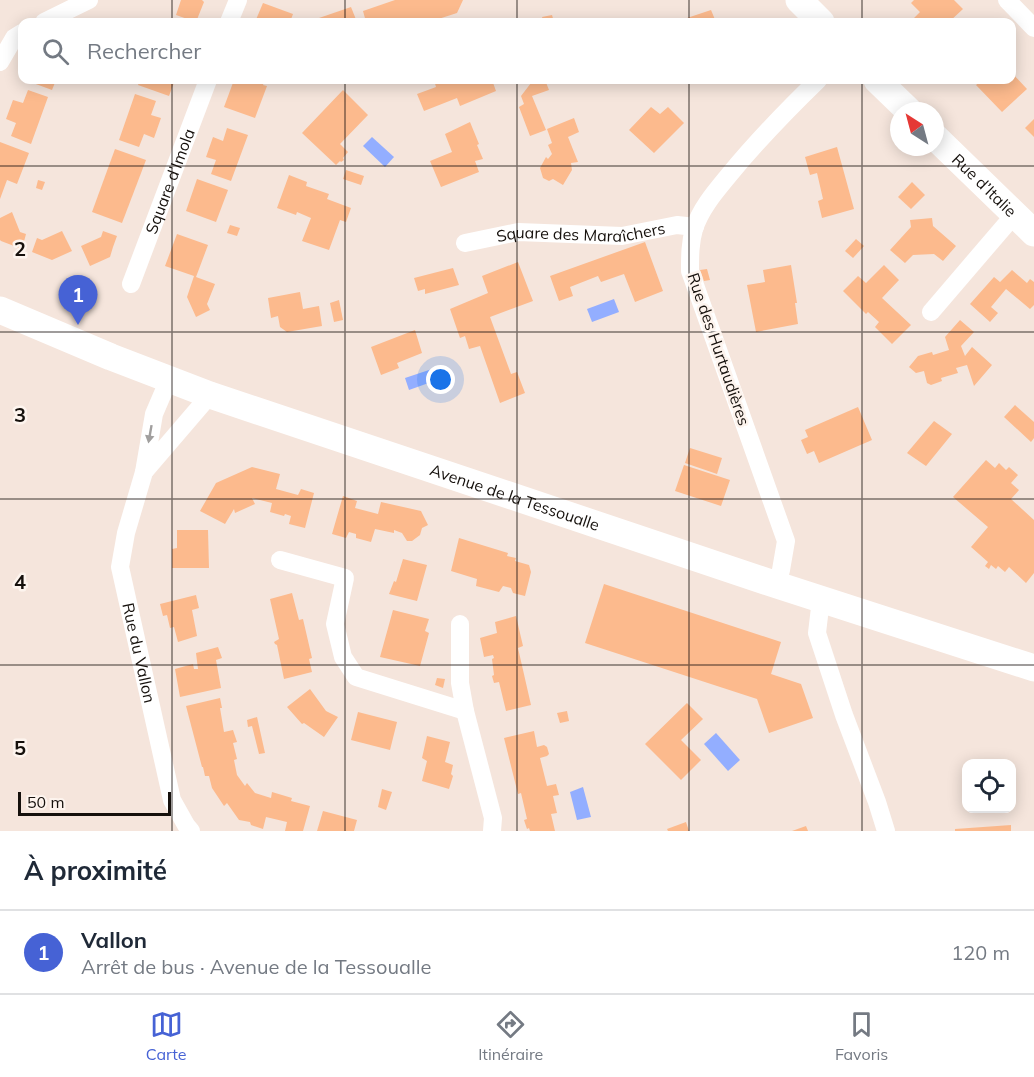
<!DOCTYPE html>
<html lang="fr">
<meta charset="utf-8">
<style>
:root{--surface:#fff;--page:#f6f6f7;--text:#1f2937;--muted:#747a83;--line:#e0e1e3;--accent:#4662d5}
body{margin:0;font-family:Mulish,sans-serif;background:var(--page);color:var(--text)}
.controls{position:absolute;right:18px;bottom:18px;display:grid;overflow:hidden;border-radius:12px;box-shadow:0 3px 15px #0003}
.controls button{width:54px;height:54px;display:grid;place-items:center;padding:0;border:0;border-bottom:2px solid var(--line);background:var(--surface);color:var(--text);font:30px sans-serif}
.compass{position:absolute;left:890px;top:102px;width:54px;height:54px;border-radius:50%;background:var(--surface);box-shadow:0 3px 15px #0003;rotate:324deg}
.scale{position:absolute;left:18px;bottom:15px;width:153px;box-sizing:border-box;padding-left:6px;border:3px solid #15100c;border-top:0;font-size:16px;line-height:21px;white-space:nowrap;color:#15100c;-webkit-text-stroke:4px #fdf4ee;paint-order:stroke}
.you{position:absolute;left:441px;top:380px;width:21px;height:21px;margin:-15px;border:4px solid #fff;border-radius:50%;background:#1a73e8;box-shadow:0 0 0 9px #1a73e833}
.badge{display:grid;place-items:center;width:39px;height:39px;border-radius:50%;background:var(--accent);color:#fff;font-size:20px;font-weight:700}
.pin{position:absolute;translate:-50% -50px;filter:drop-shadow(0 2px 3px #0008)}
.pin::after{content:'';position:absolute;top:32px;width:21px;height:18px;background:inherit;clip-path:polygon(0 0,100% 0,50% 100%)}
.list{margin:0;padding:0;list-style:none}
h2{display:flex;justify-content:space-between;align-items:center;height:78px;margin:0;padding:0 24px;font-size:26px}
h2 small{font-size:20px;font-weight:400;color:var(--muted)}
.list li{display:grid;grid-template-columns:39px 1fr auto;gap:18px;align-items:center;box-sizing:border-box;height:84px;padding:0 24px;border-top:2px solid var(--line)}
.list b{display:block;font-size:22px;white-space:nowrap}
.list p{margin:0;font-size:20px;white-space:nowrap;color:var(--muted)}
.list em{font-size:20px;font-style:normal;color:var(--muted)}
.icon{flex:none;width:33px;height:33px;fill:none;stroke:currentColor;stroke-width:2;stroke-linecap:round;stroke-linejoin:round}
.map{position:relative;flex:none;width:1034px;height:831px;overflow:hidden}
.search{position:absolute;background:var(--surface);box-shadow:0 3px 15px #0003;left:18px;right:18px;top:18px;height:66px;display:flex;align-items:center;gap:15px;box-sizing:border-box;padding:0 21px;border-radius:12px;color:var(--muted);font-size:22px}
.sheet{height:162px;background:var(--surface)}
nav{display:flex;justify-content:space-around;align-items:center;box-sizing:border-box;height:84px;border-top:2px solid var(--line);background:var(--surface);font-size:16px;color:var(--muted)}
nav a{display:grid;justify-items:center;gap:3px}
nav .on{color:var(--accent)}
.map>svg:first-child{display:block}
.water{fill:#93aeff}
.building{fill:#fcba8d}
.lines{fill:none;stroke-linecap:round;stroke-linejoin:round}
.street{stroke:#fff;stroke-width:18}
.secondary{stroke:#fff;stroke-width:27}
.oneway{fill:#a19f9e}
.grid{fill:none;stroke:#15100c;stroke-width:1.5;stroke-opacity:0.55}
.labels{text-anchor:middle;stroke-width:5;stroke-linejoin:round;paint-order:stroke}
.street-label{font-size:16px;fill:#15100c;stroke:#fdf4ee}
.grid-label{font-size:20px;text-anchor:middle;font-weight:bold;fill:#15100c;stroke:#fdf4ee;stroke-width:5;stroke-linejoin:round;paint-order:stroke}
</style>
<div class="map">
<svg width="1034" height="831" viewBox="0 0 1034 831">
<rect width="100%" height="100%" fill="#f5e5dc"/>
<g class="water">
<path d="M372 137 394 157 385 167 363 146Z"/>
<path d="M614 299 619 312 592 322 587 309Z"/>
<path d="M432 369 437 380 409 390 405 378Z"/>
<path d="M716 733 740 760 728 771 704 744Z"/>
<path d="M583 787 591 817 577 820 570 792Z"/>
</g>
<g class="building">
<path d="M181 0H202L204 2 196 22 176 15Z"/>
<path d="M395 0H463L457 13 429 22H366L363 11Z"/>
<path d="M914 0H954L963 9 949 22H939L936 19 931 22H916L913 19 920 12 911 3Z"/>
<path d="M263 3 293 14 290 22H255Z"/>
<path d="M351 7 357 22H321L319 18Z"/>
<path d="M711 10 716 22H675Z"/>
<path d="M552 15 554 22H544L542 17Z"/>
<path d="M1012 73 1027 89 1002 112 976 85 982 80H1012Z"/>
<path d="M25 80H56L52 90Z"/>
<path d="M140 80H175L169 96 138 85Z"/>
<path d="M234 80H265L263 85 267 86 255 118 224 107Z"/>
<path d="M434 80H450L451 81 455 80H492L496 91 460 106 457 98 424 111 417 94 436 87Z"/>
<path d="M527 80H545L549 90 532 96 546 130 530 136 519 107 524 104 521 96 531 83Z"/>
<path d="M28 90 48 97 31 144 11 136 16 123 6 119 13 100 23 103Z"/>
<path d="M343 90 368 115 340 144 348 152 343 158 344 160 341 162 340 161 336 165 302 133Z"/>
<path d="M135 94 156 101 151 115 161 118 154 138 144 134 139 147 119 140Z"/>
<path d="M651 107 660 114 668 107 684 123 654 153 629 130Z"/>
<path d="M574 118 579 132 568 137 578 162 571 163 572 170 563 185 553 179 549 181 543 178 540 168 546 157 548 159 552 154 548 145 552 143 547 129Z"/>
<path d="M1034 119V137L1025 128Z"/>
<path d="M470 122 479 144 477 145 483 159 475 161 479 172 441 187 430 161 452 152 445 134Z"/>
<path d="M227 128 248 135 231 181 211 174 216 160 206 157 213 137 223 141Z"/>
<path d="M0 142 29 153 17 184 7 180 0 199Z"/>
<path d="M837 147 854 209 822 218 818 201 823 199 817 173 810 175 805 157Z"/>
<path d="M115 149 146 160 122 223 92 212Z"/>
<path d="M346 170 364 176 361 185 343 179Z"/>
<path d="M289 175 307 182 306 186 329 194 327 199 351 208 346 222 340 220 329 250 302 241 311 218 297 212 296 215 277 208Z"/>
<path d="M197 179 228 190 216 222 186 211Z"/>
<path d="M38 180 45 182 42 190 36 188Z"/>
<path d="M912 182 925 195 911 209 898 197Z"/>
<path d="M12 212 20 232 26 234 22 249 1 241 0 240V218Z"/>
<path d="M932 218 933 226 956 246 943 261 934 254 913 255 905 263 890 250 911 227 910 220Z"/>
<path d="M230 225 240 228 237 236 227 233Z"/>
<path d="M62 231 72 251 52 260 32 252 37 238 42 240Z"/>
<path d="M103 231 117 236 113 247 110 257 90 266 81 246 101 237Z"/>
<path d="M177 234 208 245 196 277 215 284 207 304 210 310 196 317 187 297 194 276 165 266Z"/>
<path d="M856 239 864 246 853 258 845 251Z"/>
<path d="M645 242 663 291 635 302 624 274 601 282 598 276 570 287 573 296 559 301 550 276Z"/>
<path d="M518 262 533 301 490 317 511 374 517 372 525 393 500 403 480 346 469 349 465 336 460 338 450 309 488 293 482 276Z"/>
<path d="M791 265 797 303H795L798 324 756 332 747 285 765 282 763 270Z"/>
<path d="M884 265 899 280 882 298 911 325 892 344 875 327 879 322 868 312 866 314 843 291 858 276 866 283Z"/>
<path d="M453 268 459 285 425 294V289L418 291 414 278Z"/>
<path d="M707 269 710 280 704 281 700 270Z"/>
<path d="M1012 270 1027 283 1030 279 1034 282V305L1030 309 1006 289 991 307 998 313 990 322 970 304 994 277 1000 282Z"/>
<path d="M300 292 303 309 319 306 322 326 287 332 280 327 278 316 271 318 268 298Z"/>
<path d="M339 300 343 320 334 322 330 303Z"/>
<path d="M960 320 974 332 961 346 965 356 972 347 992 365 974 386 967 365 956 368 958 373 941 378 942 381 931 385 927 383 924 371 916 373 909 367 918 356 932 352 933 355 949 350 945 337Z"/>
<path d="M415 330 422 353 397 363 399 368 381 375 371 347Z"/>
<path d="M1015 405 1034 422V438L1031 442 1004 417Z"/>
<path d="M858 407 872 440 819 463 814 451 807 454 801 440 808 437 805 430Z"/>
<path d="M934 421 952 434 926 466 907 453Z"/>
<path d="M690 448 722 458 717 474 685 463Z"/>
<path d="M986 460 995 468 999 463 1006 470 1009 467 1018 475 1011 483 1019 490 1011 499 1034 520V573L1026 583 1009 567 1005 572 998 566 996 569 991 565 989 569 985 566 988 562 971 547 988 527 953 497Z"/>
<path d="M684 465 730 480 721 506 675 491Z"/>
<path d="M252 467 280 474 276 489 298 495 301 489 314 493 305 528 289 524 291 516 285 514 284 516 270 512 272 503 252 498 255 504 235 513 234 509 225 524 200 511 216 483Z"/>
<path d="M343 496 357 501 355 508 378 514 381 502 421 511 428 525 422 528 420 535 412 541H407L402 533 394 530V533L375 529 371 542 356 538V534L349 532 346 538 332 534Z"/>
<path d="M177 530H208L209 568H172V549L177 548Z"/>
<path d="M459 538 508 553 507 556 516 558 515 561 529 565 531 572 525 596 513 593 511 588 503 586 499 592 476 586 477 579 451 571Z"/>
<path d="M403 559 427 565 417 601 389 594 394 581 396 582Z"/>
<path d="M604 584 781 642 771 674 801 684 813 718 769 733 757 699 585 643Z"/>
<path d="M292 593 299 620 303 619 312 658 309 659 312 672 284 679 277 645 275 644 274 642 279 639 270 599Z"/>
<path d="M196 595 199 608 192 610 197 636 178 642 174 627 170 628 167 615 163 616 160 604Z"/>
<path d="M393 610 429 619 425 631 429 633 420 666 380 657Z"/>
<path d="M516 616 523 646 518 648 531 705 506 711 499 682 494 683 492 676 494 675 492 659 494 658 493 655 484 657 480 638 497 633 495 622Z"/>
<path d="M218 647 222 658 216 660 221 688 180 697 175 669 193 664 194 669H198L196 653Z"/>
<path d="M437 678 445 679 443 688 435 685Z"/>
<path d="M310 689 326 711 338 717 324 737 304 723 302 724 287 707Z"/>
<path d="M220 698 222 708H220L224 732 233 730 237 742 233 743 237 759 234 760 237 775 245 786 247 783 255 793 271 798 272 792 292 798 291 801 310 806 303 831H285L287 822 266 817 263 829 251 825 250 822 239 820 227 803 224 806 212 788 209 776H205L203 767H202L186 706Z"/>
<path d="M687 703 703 719 681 740 701 760 681 780 645 744Z"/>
<path d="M567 711 569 721 560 723 557 713Z"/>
<path d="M358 712 397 722 390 750 351 740Z"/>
<path d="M257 717 265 753 259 754 252 726 248 727 247 720Z"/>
<path d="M534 731 537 747 544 745 547 747 549 754 547 756 540 758 547 786 556 784 559 795 553 796 557 813 551 814 555 831H530L529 828 527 829 524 820 527 819 521 793 518 794 504 738Z"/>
<path d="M427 736 450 742 445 762 453 765 451 774 453 776 449 789 422 781 427 761 422 758Z"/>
<path d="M382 789 392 792 386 810 378 807Z"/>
<path d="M323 811 357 820 354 831H317Z"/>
<path d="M686 822 689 831H668L667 829Z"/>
<path d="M1011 825V831H955V829Z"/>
<path d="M806 826 808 831H792Z"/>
</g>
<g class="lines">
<g class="street">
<path d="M1007 0 1034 28"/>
<path d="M44 22 89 0"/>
<path d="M229 22 238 0"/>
<path d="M0 62 14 38 22 33"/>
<path id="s1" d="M465 243 518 232 622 236 677 225 695 227"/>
<path id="s2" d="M131 284 208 80"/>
<path d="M931 312 1014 215"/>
<path d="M169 379 154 414 144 472 210 395"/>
<path id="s3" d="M144 472 126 533 120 567 172 800 186 825 191 831"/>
<path d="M280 560 345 578 335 624 343 657 356 677 465 711"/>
<path d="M777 585 781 570 786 541 690 271C690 256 690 243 694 229 701 208 715 192 729 175 757 141 787 110 818 80"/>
<path d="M821 599 817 633 844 715 877 802 886 831"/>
<path d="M460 624V683L465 711 493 818 492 831"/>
</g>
<g class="secondary">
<path d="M799 0 821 22"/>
<path d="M877 80 909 111"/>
<path id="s4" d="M935 137 1034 233"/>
<path id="s5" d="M0 310 111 357 210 395 777 585 1034 668"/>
</g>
</g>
<defs><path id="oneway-solid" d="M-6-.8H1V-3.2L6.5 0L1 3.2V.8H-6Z" transform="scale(1.5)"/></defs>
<use class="oneway" href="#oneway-solid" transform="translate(150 434) rotate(100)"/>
<path class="grid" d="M172 0V22M345 0V22M517 0V22M689 0V22M862 0V22M172 80V831M345 80V831M517 80V831M689 80V831M862 80V831M0 166H1034M0 332H1034M0 499H1034M0 665H1034"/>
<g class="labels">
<g class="street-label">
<text dy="6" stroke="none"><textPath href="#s2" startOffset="110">Square d’Imola</textPath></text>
<text dy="6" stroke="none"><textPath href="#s4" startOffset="69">Rue d’Italie</textPath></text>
<text dy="6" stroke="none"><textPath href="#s1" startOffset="117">Square des Maraîchers</textPath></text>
<text transform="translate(719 349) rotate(71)" y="6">Rue des Hurtaudières</text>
<text dy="6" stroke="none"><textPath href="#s5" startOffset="548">Avenue de la Tessoualle</textPath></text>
<text dy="6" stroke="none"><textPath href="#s3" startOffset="186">Rue du Vallon</textPath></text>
</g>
</g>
<g class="grid-label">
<text x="20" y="256">2</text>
<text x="20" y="422">3</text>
<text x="20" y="589">4</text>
<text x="20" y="755">5</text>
</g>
</svg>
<div class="controls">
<button><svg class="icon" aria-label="locate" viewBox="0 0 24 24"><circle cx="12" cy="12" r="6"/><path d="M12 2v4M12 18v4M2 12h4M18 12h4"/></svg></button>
</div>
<svg class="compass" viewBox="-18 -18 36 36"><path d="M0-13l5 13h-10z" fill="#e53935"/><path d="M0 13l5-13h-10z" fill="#747a83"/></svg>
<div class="scale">50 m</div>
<div class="you"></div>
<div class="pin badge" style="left:78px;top:325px">1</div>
<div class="search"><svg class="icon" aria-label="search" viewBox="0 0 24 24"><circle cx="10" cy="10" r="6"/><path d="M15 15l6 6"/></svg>Rechercher</div>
</div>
<section class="sheet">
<h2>À proximité<small></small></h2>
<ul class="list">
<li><span class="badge">1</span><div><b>Vallon</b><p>Arrêt de bus · Avenue de la Tessoualle</p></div><em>120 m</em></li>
</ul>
</section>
<nav>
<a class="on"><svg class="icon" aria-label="map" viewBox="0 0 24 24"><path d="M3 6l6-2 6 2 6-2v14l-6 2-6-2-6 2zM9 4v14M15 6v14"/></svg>Carte</a>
<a><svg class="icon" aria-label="directions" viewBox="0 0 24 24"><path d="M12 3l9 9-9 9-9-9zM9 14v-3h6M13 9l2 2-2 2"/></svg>Itinéraire</a>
<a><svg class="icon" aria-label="saved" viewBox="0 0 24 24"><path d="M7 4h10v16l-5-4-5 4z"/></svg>Favoris</a>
</nav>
